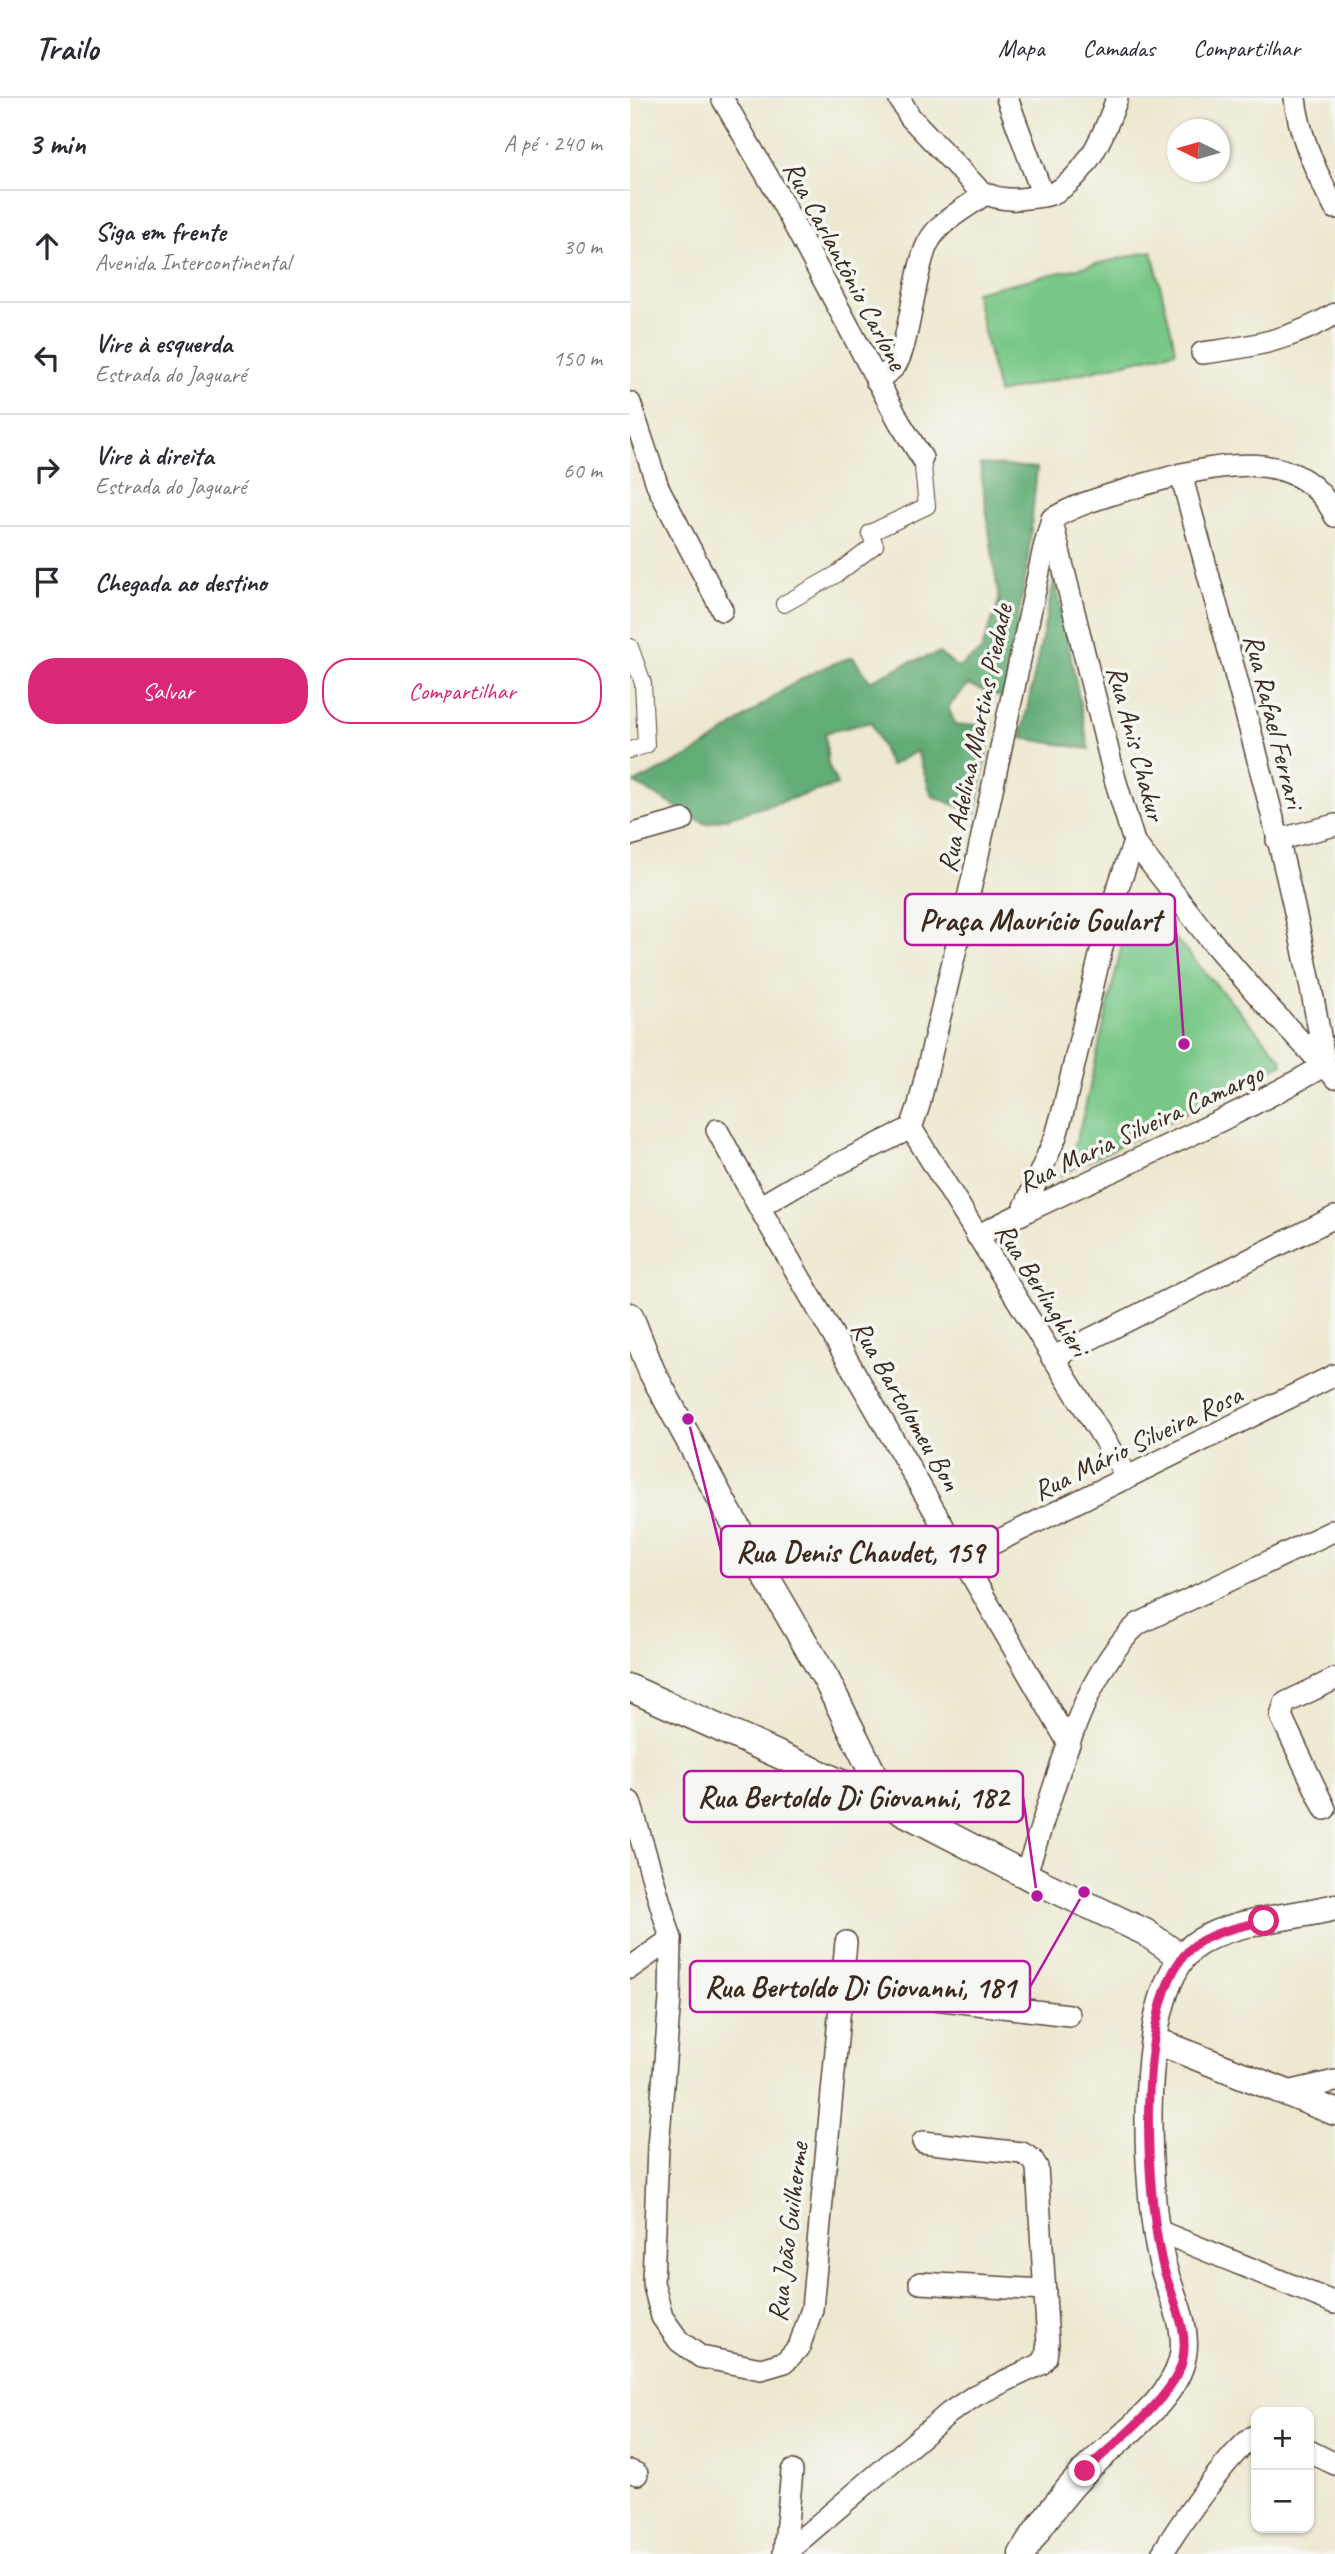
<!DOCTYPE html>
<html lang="pt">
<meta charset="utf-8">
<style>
:root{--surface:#fff;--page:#f7f7f7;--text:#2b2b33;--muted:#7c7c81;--line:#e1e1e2;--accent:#db2777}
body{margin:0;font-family:Caveat,sans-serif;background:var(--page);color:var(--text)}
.controls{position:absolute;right:21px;bottom:21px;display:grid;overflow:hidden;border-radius:14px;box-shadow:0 2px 5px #0004}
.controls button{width:63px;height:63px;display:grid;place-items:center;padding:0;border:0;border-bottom:2px solid var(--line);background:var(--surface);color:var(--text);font:35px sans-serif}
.compass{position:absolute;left:537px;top:21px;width:63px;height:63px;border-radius:50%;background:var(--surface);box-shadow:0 2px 5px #0004;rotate:275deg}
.stop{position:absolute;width:21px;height:21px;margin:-16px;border:5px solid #db2777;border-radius:50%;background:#fff}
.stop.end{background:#db2777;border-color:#fff;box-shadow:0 2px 7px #0008}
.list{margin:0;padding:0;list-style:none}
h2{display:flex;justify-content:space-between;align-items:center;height:91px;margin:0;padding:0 28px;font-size:30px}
h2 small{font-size:23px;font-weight:400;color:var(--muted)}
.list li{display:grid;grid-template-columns:46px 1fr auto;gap:21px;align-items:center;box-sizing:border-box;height:112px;padding:0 28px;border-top:2px solid var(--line)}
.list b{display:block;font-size:26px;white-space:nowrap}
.list p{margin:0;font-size:23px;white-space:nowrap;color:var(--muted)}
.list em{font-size:23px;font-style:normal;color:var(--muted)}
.actions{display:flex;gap:14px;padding:21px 28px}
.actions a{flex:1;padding:16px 0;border:2px solid var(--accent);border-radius:28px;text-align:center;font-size:24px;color:var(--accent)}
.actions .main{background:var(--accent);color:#fff}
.icon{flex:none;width:38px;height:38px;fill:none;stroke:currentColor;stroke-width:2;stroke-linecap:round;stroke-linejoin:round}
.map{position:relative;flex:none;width:705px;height:2456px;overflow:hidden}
header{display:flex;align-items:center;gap:42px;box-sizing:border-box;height:98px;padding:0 35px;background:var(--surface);border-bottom:2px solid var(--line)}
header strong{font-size:33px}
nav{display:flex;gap:38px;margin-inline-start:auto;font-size:24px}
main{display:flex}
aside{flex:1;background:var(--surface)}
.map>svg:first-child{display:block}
.green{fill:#78c787;stroke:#5a7852;stroke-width:2}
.forest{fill:#62ac74;stroke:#4e6b49;stroke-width:2}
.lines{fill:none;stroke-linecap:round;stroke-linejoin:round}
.pedestrian-casing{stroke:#564639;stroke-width:18}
.minor-casing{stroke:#564639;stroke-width:24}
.tertiary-casing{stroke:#564639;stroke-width:29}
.pedestrian{stroke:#fff;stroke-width:16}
.minor{stroke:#fff;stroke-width:21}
.tertiary{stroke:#fff;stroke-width:26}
.route{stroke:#db2777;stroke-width:9}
.labels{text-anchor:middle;stroke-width:7;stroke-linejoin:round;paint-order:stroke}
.street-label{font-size:28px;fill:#3b2a1e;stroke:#f6f6f2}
.leader{fill:none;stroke:#b5179e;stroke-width:2.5}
.callout-dot{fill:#b5179e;stroke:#f6f6f2;stroke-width:2.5}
.callout{fill:#f6f6f2;stroke:#b5179e;stroke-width:2.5}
.callout-label{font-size:30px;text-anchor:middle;font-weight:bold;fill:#3b2a1e}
</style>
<header>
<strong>Trailo</strong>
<nav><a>Mapa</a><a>Camadas</a><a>Compartilhar</a></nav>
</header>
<main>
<aside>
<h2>3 min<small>A pé · 240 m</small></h2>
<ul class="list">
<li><svg class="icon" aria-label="ahead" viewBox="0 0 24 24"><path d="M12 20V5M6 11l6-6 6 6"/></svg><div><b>Siga em frente</b><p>Avenida Intercontinental</p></div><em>30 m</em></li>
<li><svg class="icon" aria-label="left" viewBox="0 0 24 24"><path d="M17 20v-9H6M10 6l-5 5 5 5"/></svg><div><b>Vire à esquerda</b><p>Estrada do Jaguaré</p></div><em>150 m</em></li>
<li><svg class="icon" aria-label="right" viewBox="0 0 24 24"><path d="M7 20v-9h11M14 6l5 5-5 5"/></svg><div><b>Vire à direita</b><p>Estrada do Jaguaré</p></div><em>60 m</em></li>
<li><svg class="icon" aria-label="arrive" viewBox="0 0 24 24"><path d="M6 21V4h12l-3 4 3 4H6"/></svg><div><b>Chegada ao destino</b></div></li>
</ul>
<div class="actions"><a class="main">Salvar</a><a>Compartilhar</a></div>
</aside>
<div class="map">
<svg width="705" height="2456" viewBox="0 0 705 2456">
<rect width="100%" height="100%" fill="#f6f6f2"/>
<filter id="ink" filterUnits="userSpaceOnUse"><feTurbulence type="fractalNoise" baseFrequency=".0143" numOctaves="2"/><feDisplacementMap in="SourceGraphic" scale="14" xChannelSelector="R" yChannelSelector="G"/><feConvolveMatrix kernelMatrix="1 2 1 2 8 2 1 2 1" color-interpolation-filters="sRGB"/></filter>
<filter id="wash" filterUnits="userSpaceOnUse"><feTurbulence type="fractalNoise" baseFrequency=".00686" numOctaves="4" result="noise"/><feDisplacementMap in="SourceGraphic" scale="28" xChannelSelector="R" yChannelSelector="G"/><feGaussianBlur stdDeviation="1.57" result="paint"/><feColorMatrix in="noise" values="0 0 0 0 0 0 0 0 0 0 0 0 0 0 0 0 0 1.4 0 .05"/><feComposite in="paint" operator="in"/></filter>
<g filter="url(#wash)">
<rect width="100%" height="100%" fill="#ede8d0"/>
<g class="green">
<path d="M522 153 546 253 368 295 345 194Z"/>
<path d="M512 803 651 960 653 966 431 1077 445 1046 454 1015 500 810 502 805Z"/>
</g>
<g class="forest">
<path d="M350 366 407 370 397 470 374 600 338 587 318 609 326 628 362 625 346 715 302 698 287 653 260 668 241 624 195 635 198 666 207 687 76 726 5 685C27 673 51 663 72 650 123 617 162 576 223 559L240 583 278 565 309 555 328 570 351 553 369 503Z"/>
<path d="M425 478 459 651 391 640Z"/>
</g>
</g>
<g filter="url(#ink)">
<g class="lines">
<defs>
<g id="pedestrian">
<path d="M154 506 207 476 245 447 240 435 297 408 292 360"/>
<path d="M0 549 13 585 16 647 0 652"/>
</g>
<g id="minor">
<path d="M92 0 146 93 270 325 292 360"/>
<path d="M269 0 280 19 350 93C365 101 379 103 397 100 408 99 420 98 429 92 459 73 476 32 487 0"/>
<path d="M377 0 413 98"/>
<path d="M665 0C669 38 687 77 705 110"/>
<path d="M572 255C621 249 662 242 705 216"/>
<path d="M246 282C252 278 259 274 264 269 279 254 284 171 298 145 309 123 336 110 355 96"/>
<path d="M0 305 28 389 92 512"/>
<path d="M422 421C450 404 481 397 512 387 575 369 669 342 705 418"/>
<path d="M422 424 485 681 504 744 578 839 632 902 705 980"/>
<path d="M0 737 53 722"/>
<path d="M647 742 705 727"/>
<path d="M281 1030 498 1380"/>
<path d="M87 1032 129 1109 439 1646"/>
<path d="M129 1109 168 1086 281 1030 289 1007 346 766 414 450 422 421"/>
<path d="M392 1116 426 1038 433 1013 482 807 504 744"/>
<path d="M347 1138C462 1078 583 1033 695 967 662 767 603 571 551 376"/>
<path d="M422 1260 705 1119"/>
<path d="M333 1460 705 1277"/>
<path d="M0 1704 41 1841 40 1901 28 2049 23 2184 32 2219 49 2243 71 2259 131 2271 155 2264 169 2249 182 2211 216 1844"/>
<path d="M695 1711 651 1618 655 1605 705 1581"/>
<path d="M395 1777C424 1700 446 1583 508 1526L705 1432"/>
<path d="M0 1870 41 1841"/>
<path d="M212 1890 439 1917"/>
<path d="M654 1995 705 1983"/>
<path d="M526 2132 705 2205"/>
<path d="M290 2185 415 2192"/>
<path d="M679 2353 705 2366"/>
<path d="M0 2373 7 2376"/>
<path d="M154 2456 319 2315 346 2297 411 2266 416 2259 418 2245 407 2069 402 2061 392 2055 293 2044"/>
<path d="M154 2456 162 2373"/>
<path d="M532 2456C547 2430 602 2350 626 2337"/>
</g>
<g id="tertiary">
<path d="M0 1218 22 1274 97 1412 196 1581 258 1706"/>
<path d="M0 1590 258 1706 411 1785 515 1834 552 1860"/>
<path d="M524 1942 705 2014"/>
<path d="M392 2456C411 2425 431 2398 456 2372 487 2341 546 2302 553 2257 559 2224 537 2191 531 2160 516 2092 502 1888 568 1845 604 1821 664 1820 705 1809"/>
</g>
</defs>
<use href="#pedestrian" class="pedestrian-casing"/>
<use href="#minor" class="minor-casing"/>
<use href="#tertiary" class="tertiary-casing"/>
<use href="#pedestrian" class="pedestrian"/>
<use href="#minor" class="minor"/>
<use href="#tertiary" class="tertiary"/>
</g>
</g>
<g class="lines" filter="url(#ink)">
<path class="route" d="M455 2373C484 2345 537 2305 551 2268 563 2232 538 2195 531 2160 516 2090 504 1903 560 1851 579 1834 610 1829 634 1823"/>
</g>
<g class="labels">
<g class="street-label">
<text transform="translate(216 167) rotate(62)" y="10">Rua Carlantônio Carlone</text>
<text transform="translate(645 623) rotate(76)" y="10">Rua Rafael Ferrari</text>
<text transform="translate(344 640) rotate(-78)" y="10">Rua Adelina Martins Piedade</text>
<text transform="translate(507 645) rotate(75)" y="10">Rua Anis Chakur</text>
<text transform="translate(510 1029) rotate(-25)" y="10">Rua Maria Silveira Camargo</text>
<text transform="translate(413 1191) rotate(58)" y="10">Rua Berlinghieri</text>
<text transform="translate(277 1307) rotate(60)" y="10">Rua Bartolomeu Bon</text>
<text transform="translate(507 1344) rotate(-26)" y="10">Rua Mário Silveira Rosa</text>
<text transform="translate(157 2134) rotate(-83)" y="10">Rua João Guilherme</text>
</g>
</g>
<path class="leader" d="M554 946L545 821M58 1321L91 1453M407 1798L393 1699M454 1794L400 1889"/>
<g class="callout-dot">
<circle cx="554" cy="946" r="7"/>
<circle cx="58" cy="1321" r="7"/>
<circle cx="407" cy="1798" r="7"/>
<circle cx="454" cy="1794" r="7"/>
</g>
<g class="callout">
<rect x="275" y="796" width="270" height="51" rx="7"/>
<rect x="91" y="1428" width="277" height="51" rx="7"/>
<rect x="54" y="1673" width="339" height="51" rx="7"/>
<rect x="60" y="1863" width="340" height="51" rx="7"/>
</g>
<g class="callout-label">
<text x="410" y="832">Praça Maurício Goulart</text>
<text x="230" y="1464">Rua Denis Chaudet, 159</text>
<text x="223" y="1709">Rua Bertoldo Di Giovanni, 182</text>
<text x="230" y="1899">Rua Bertoldo Di Giovanni, 181</text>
</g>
</svg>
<div class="controls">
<button>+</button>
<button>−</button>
</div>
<svg class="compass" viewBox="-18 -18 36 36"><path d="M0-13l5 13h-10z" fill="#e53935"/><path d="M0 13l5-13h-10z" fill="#7c7c81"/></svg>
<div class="stop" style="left:634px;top:1823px"></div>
<div class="stop end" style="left:455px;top:2373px"></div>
</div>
</main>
